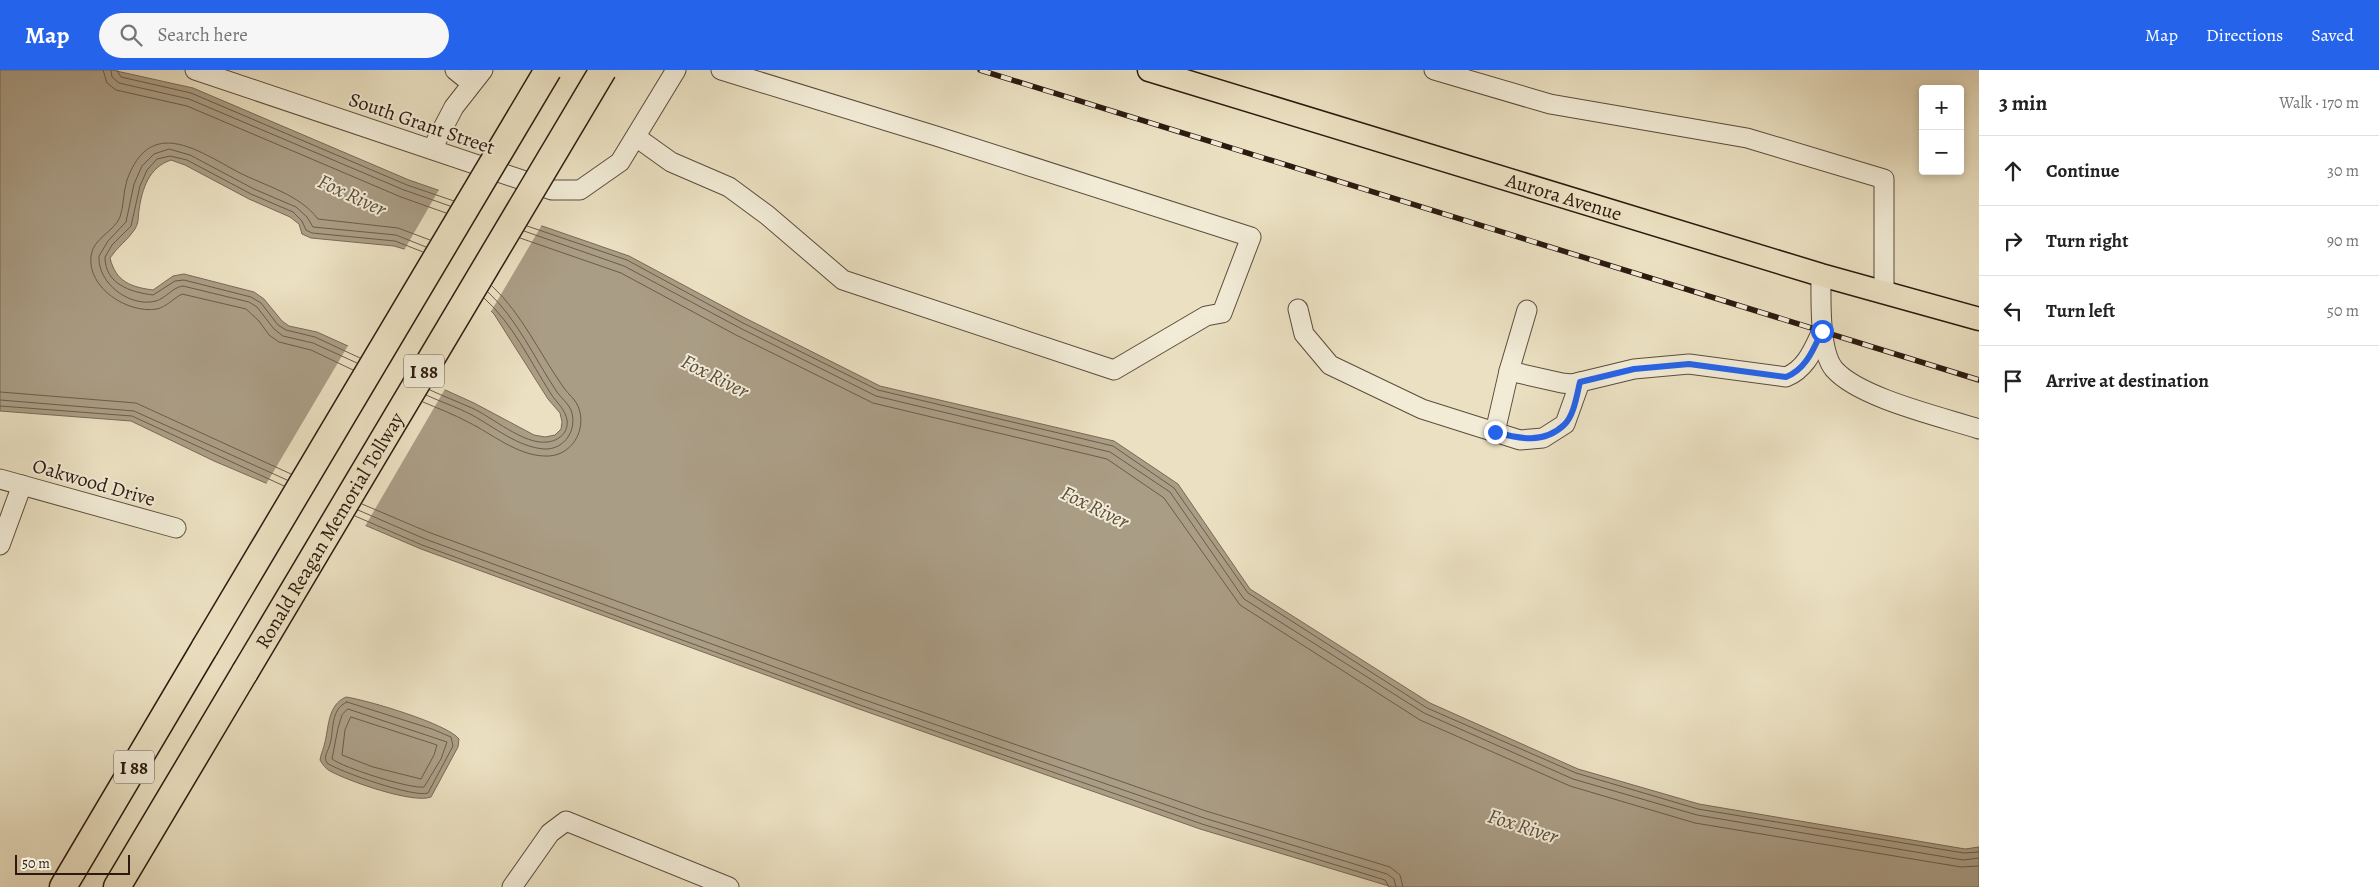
<!DOCTYPE html>
<meta charset="utf-8">
<style>
:root{--surface:#fff;--page:#f6f6f6;--text:#222;--muted:#767676;--line:#e0e0e0;--accent:#2563eb}
body{margin:0;font-family:Alegreya,serif;background:var(--page);color:var(--text)}
.controls{position:absolute;right:15px;top:15px;display:grid;overflow:hidden;border-radius:5px;box-shadow:0 2px 8px #0003}
.controls button{width:45px;height:45px;display:grid;place-items:center;padding:0;border:0;border-bottom:1px solid var(--line);background:var(--surface);color:var(--text);font:25px sans-serif}
.scale{position:absolute;left:15px;bottom:12px;width:115px;box-sizing:border-box;padding-left:5px;border:2px solid #2c1a10;border-top:0;font-size:14px;line-height:18px;white-space:nowrap;color:#2c1a10;-webkit-text-stroke:4px #f2ecd7;paint-order:stroke}
.stop{position:absolute;width:15px;height:15px;margin:-11px;border:4px solid #2563eb;border-radius:50%;background:#fff}
.stop.end{background:#2563eb;border-color:#fff;box-shadow:0 1px 5px #0008}
.list{margin:0;padding:0;list-style:none}
h2{display:flex;justify-content:space-between;align-items:center;height:65px;margin:0;padding:0 20px;font-size:21px}
h2 small{font-size:16px;font-weight:400;color:var(--muted)}
.list li{display:grid;grid-template-columns:32px 1fr auto;gap:15px;align-items:center;box-sizing:border-box;height:70px;padding:0 20px;border-top:1px solid var(--line)}
.list b{display:block;font-size:19px;white-space:nowrap}
.list em{font-size:16px;font-style:normal;color:var(--muted)}
.icon{flex:none;width:28px;height:28px;fill:none;stroke:currentColor;stroke-width:2;stroke-linecap:round;stroke-linejoin:round}
.map{position:relative;flex:none;width:1979px;height:817px;overflow:hidden}
header{display:flex;align-items:center;gap:30px;box-sizing:border-box;height:70px;padding:0 25px;background:var(--accent);color:#fff}
header strong{font-size:24px}
nav{display:flex;gap:28px;margin-inline-start:auto;font-size:18px}
.search{width:350px;height:45px;background:var(--page);display:flex;align-items:center;gap:12px;box-sizing:border-box;padding:0 18px;border-radius:28px;color:var(--muted);font-size:19px}
main{display:flex}
aside{flex:1;background:var(--surface)}
.map>svg:first-child{display:block}
.water{fill:#aa9d85;stroke:#786956;fill-rule:evenodd}
.pier{fill:#ebe1c2}
.lines{fill:none;stroke-linecap:round;stroke-linejoin:round}
.shore{stroke:#6b5c4a;stroke-width:1}
.minor-casing{stroke:#5c4c3c;stroke-width:21}
.major-casing{stroke:#2c1a10;stroke-width:25}
.highway-casing{stroke:#2c1a10;stroke-width:29}
.minor{stroke:#f2ecd7;stroke-width:19}
.major{stroke:#ebe1c2;stroke-width:22}
.highway{stroke:#ebe1c2;stroke-width:26}
.rail-casing{stroke:#2c1a10;stroke-width:5.5}
.rail{stroke:#f2ecd7;stroke-width:4;stroke-dasharray:11;stroke-linecap:butt}
.highway-bridge-casing{stroke:#2c1a10;stroke-width:29;stroke-linecap:butt}
.highway-bridge{stroke:#ebe1c2;stroke-width:26}
.route{stroke:#2563eb;stroke-width:6}
.labels{text-anchor:middle;stroke-width:4;stroke-linejoin:round;paint-order:stroke}
.shield{fill:#f2ecd7;stroke:#67594c;stroke-width:1}
.shield-label{font-size:19px;font-weight:bold;fill:#2c1a10}
.street-label{font-size:20px;fill:#2c1a10;stroke:#f2ecd7}
.water-label{font-size:21px;font-style:italic;fill:#5e4e3f;stroke:#f2ecd7}
</style>
<header>
<strong>Map</strong>
<div class="search"><svg class="icon" aria-label="search" viewBox="0 0 24 24"><circle cx="10" cy="10" r="6"/><path d="M15 15l6 6"/></svg>Search here</div>
<nav><a>Map</a><a>Directions</a><a>Saved</a></nav>
</header>
<main>
<div class="map">
<svg width="1979" height="817" viewBox="0 0 1979 817">
<rect width="100%" height="100%" fill="#ebe1c2"/>
<filter id="stains"><feTurbulence type="fractalNoise" baseFrequency=".004" numOctaves="4"/><feColorMatrix values="0 0 0 0 .2 0 0 0 0 .09 0 0 0 0 .02 0 0 0 .5 -.17"/></filter>
<radialGradient id="worn" r=".72"><stop offset=".6" stop-color="#630" stop-opacity="0"/><stop offset="1" stop-color="#630" stop-opacity=".3"/></radialGradient>
<g class="water">
<path d="M0 0H112L193 18 409 110 629 186 745 248 880 316 1114 371 1178 414 1250 519 1430 633 1578 699 1699 734 1965 779 1979 777V817H1392L1200 759 859 639 421 479 214 391 131 351 0 341ZM171 90 185 95 249 129 290 147 299 154 302 164 311 168 394 176 414 182 480 230 494 244 548 329 560 343 562 352 561 359 555 365 545 367 534 365 474 333 317 262 289 256 282 251 264 229 254 222 184 204 173 206 153 220C131 217 116 212 110 188 117 177 128 170 135 159 139 152 138 147 139 140 142 119 149 97 171 90Z"/>
<path d="M346 627C367 630 448 654 459 669L458 677 431 727C413 734 348 711 330 701 326 699 323 695 320 690 321 683 324 678 325 672 329 655 328 635 346 627Z"/>
</g>
<g class="pier">
<path d="M440 118 543 153 490 243 457 215 413 185 403 182Z"/>
<path d="M349 274 445 319 364 458 265 416Z"/>
</g>
<g class="lines">
<g class="shore">
<path d="M103 0 107 13 116 20 187 36 401 127 446 143"/>
<path d="M111 0 112 7 119 13 189 29 404 120 450 136"/>
<path d="M117 0 121 7 191 23 407 115 454 131"/>
<path d="M527 156 627 190 743 253 878 320 1113 376 1174 418 1248 523 1427 638 1576 703 1698 739 1964 783 1979 782"/>
<path d="M524 161 624 196 740 258 876 326 1110 382 1170 422 1244 529 1424 643 1573 709 1697 745 1963 790 1979 788"/>
<path d="M520 168 621 203 736 265 873 333 1107 389 1164 428 1240 535 1420 650 1570 716 1695 753 1961 797 1979 796"/>
<path d="M360 288 315 267 286 260 278 255 261 233 251 227 184 210 175 211 153 225C130 222 105 214 105 187L112 175 131 156 140 116 147 100 157 89 170 86 187 90 251 124 293 142 302 151 306 160 312 163 395 171 423 182"/>
<path d="M357 293 313 273 283 266 274 259 257 237 249 232 183 216C173 217 166 228 156 231 130 238 97 213 99 186L108 171 126 152 134 114 142 96 154 84 169 79 190 85 254 119 296 137 307 147 313 157 396 165 426 177"/>
<path d="M353 300 311 280 279 272 269 265 259 251 246 239 182 224C174 228 166 237 157 239 128 244 87 218 91 186 93 168 114 162 120 147 124 136 123 122 127 110 150 46 197 80 238 102 265 116 299 124 318 149L398 158 430 170"/>
<path d="M430 320C443 326 458 332 472 338 492 347 524 375 547 372 559 371 569 362 567 350 565 339 557 333 551 324 530 291 513 254 484 228"/>
<path d="M0 322 136 333 291 404"/>
<path d="M426 325C441 332 457 337 472 345 494 357 518 377 544 379 565 380 578 359 571 340 568 333 561 328 557 322 534 288 518 250 488 222"/>
<path d="M0 330 134 341 287 410"/>
<path d="M423 332C437 338 453 344 468 352 492 364 517 385 544 386 571 388 588 360 578 336 575 329 568 324 564 318 539 283 523 245 492 216"/>
<path d="M0 336 132 346 284 416"/>
<path d="M362 434 428 462 865 622 1206 741 1390 797 1400 805 1403 817"/>
<path d="M358 440 425 469 862 629 1204 748 1387 804 1394 809 1396 817"/>
<path d="M355 446 422 475 860 635 1202 754 1385 810 1389 817"/>
<path d="M347 632 432 659 451 667 453 676 428 723C415 728 340 702 327 693 323 686 328 682 330 674 334 661 330 639 347 632Z"/>
<path d="M348 639 447 672 441 689 424 717C410 719 344 698 332 689L338 658 342 645Z"/>
<path d="M351 647 437 675 434 685 421 709 373 697 342 685 345 660Z"/>
</g>
<defs>
<g id="minor">
<path d="M195 0 552 120H580L620 92 676 0"/>
<path d="M455 0 471 13"/>
<path d="M1434 0 1550 34 1747 68 1884 109V223"/>
<path d="M636 67 671 92 729 117 767 145 843 210 1114 300 1206 246 1222 243 1251 167 936 66 721 0"/>
<path d="M432 79 454 37 483 0"/>
<path d="M1821 205C1821 229 1819 281 1834 299 1859 328 1942 347 1979 359"/>
<path d="M1298 239 1304 264 1330 295 1422 339 1520 370 1543 368 1565 354 1580 312"/>
<path d="M1527 240 1509 301 1562 313 1572 314 1634 299 1689 294 1786 307C1806 299 1813 280 1822 261"/>
<path d="M1495 362 1509 301"/>
<path d="M0 409 176 458"/>
<path d="M0 475 22 415"/>
<path d="M512 817 550 763 566 751 729 817"/>
</g>
<g id="major">
<path id="s1" d="M1149 0 1821 205 1979 249"/>
</g>
<g id="highway">
<path d="M63 817 205 577"/>
<path d="M117 817 245 602"/>
</g>
</defs>
<use href="#minor" class="minor-casing"/>
<use href="#major" class="major-casing"/>
<use href="#highway" class="highway-casing"/>
<use href="#minor" class="minor"/>
<use href="#major" class="major"/>
<use href="#highway" class="highway"/>
<defs>
<path id="rail" d="M980 0 1979 310"/>
</defs>
<use href="#rail" class="rail-casing"/>
<use href="#rail" class="rail"/>
<defs>
<g id="highway-bridge">
<path d="M205 577 548 0"/>
<path id="s2" d="M245 602 603 0"/>
</g>
</defs>
<use href="#highway-bridge" class="highway-bridge-casing"/>
<use href="#highway-bridge" class="highway-bridge"/>
</g>
<g class="lines">
<path class="route" d="M1495 362C1519 369 1544 374 1564 355 1574 346 1577 324 1580 312L1634 299 1689 294 1786 307C1806 299 1813 280 1822 261"/>
</g>
<g class="labels">
<g class="shield">
<rect x="404" y="284.5" width="40" height="33" rx="4"/>
<rect x="114" y="680.5" width="40" height="33" rx="4"/>
</g>
<g class="shield-label">
<text x="424" y="308">I 88</text>
<text x="134" y="704">I 88</text>
</g>
<g class="street-label">
<text transform="translate(422 53) rotate(19)" y="7">South Grant Street</text>
<text dy="7" stroke="none"><textPath href="#s1" startOffset="434">Aurora Avenue</textPath></text>
<text transform="translate(94 412) rotate(16)" y="7">Oakwood Drive</text>
<text dy="7" stroke="none"><textPath href="#s2" startOffset="165">Ronald Reagan Memorial Tollway</textPath></text>
</g>
<g class="water-label">
<text transform="translate(352 125) rotate(25)" y="7">Fox River</text>
<text transform="translate(715 306) rotate(27)" y="7">Fox River</text>
<text transform="translate(1095 437) rotate(26)" y="7">Fox River</text>
<text transform="translate(1523 756) rotate(18)" y="7">Fox River</text>
</g>
</g>
<rect width="100%" height="100%" filter="url(#stains)"/>
<rect width="100%" height="100%" fill="url(#worn)"/>
</svg>
<div class="controls">
<button>+</button>
<button>−</button>
</div>
<div class="scale">50 m</div>
<div class="stop" style="left:1822px;top:261px"></div>
<div class="stop end" style="left:1495px;top:362px"></div>
</div>
<aside>
<h2>3 min<small>Walk · 170 m</small></h2>
<ul class="list">
<li><svg class="icon" aria-label="ahead" viewBox="0 0 24 24"><path d="M12 20V5M6 11l6-6 6 6"/></svg><div><b>Continue</b></div><em>30 m</em></li>
<li><svg class="icon" aria-label="right" viewBox="0 0 24 24"><path d="M7 20v-9h11M14 6l5 5-5 5"/></svg><div><b>Turn right</b></div><em>90 m</em></li>
<li><svg class="icon" aria-label="left" viewBox="0 0 24 24"><path d="M17 20v-9H6M10 6l-5 5 5 5"/></svg><div><b>Turn left</b></div><em>50 m</em></li>
<li><svg class="icon" aria-label="arrive" viewBox="0 0 24 24"><path d="M6 21V4h12l-3 4 3 4H6"/></svg><div><b>Arrive at destination</b></div></li>
</ul>
</aside>
</main>
